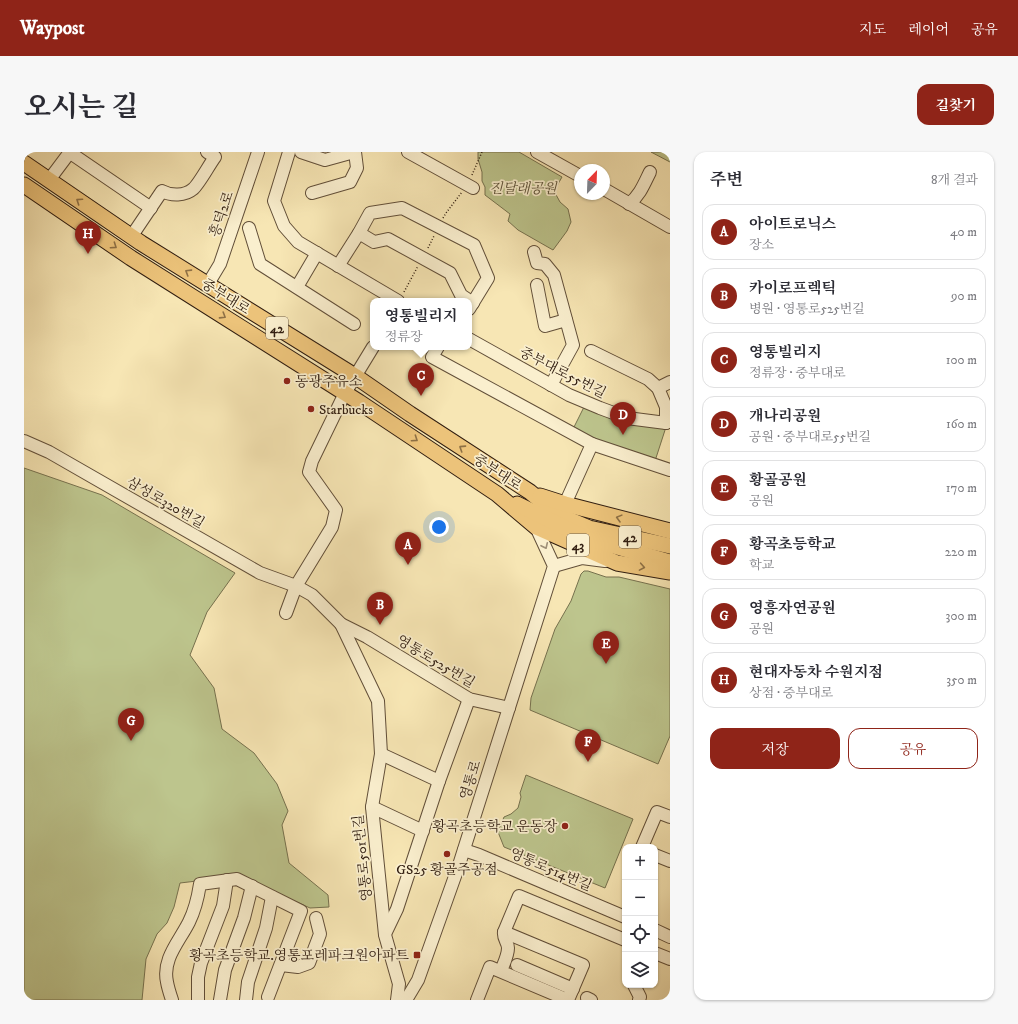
<!DOCTYPE html>
<html lang="ko">
<meta charset="utf-8">
<style>
:root{--surface:#fff;--page:#f7f7f7;--text:#2b2b33;--muted:#7c7c81;--line:#e1e1e2;--accent:#8f2418}
body{margin:0;font-family:"IM FELL DW Pica","Noto Serif KR",serif;background:var(--page);color:var(--text)}
.controls{position:absolute;right:12px;bottom:12px;display:grid;overflow:hidden;border-radius:8px;box-shadow:0 1px 3px #0004}
.controls button{width:36px;height:36px;display:grid;place-items:center;padding:0;border:0;border-bottom:1px solid var(--line);background:var(--surface);color:var(--text);font:20px sans-serif}
.compass{position:absolute;left:550px;top:12px;width:36px;height:36px;border-radius:50%;background:var(--surface);box-shadow:0 1px 3px #0004;rotate:23deg}
.you{position:absolute;left:415px;top:375px;width:14px;height:14px;margin:-10px;border:3px solid #fff;border-radius:50%;background:#1a73e8;box-shadow:0 0 0 6px #1a73e833}
.badge{display:grid;place-items:center;width:26px;height:26px;border-radius:50%;background:var(--accent);color:#fff;font-size:13px;font-weight:700}
.pin{position:absolute;translate:-50% -33px;filter:drop-shadow(0 1px 2px #0008)}
.pin::after{content:'';position:absolute;top:21px;width:14px;height:12px;background:inherit;clip-path:polygon(0 0,100% 0,50% 100%)}
.popup{position:absolute;left:346px;top:146px;width:102px;height:52px;box-sizing:border-box;display:grid;place-content:center;border-radius:8px;background:var(--surface);filter:drop-shadow(0 1px 3px #0005);font-size:13px;white-space:nowrap;color:var(--muted)}
.popup b{font-size:15px;color:var(--text)}
.popup::after{content:'';position:absolute;left:50%;top:100%;margin-left:-8px;border:8px solid transparent;border-top-color:var(--surface)}
.list{margin:0;padding:0;list-style:none}
h2{display:flex;justify-content:space-between;align-items:center;height:52px;margin:0;padding:0 16px;font-size:17px}
h2 small{font-size:13px;font-weight:400;color:var(--muted)}
.list li{display:grid;grid-template-columns:26px 1fr auto;gap:12px;align-items:center;box-sizing:border-box;height:56px;margin:0 8px 8px;padding:0 8px;border:1px solid var(--line);border-radius:12px}
.list b{display:block;font-size:15px;white-space:nowrap}
.list p{margin:0;font-size:13px;white-space:nowrap;color:var(--muted)}
.list em{font-size:13px;font-style:normal;color:var(--muted)}
.actions{display:flex;gap:8px;padding:12px 16px}
.actions a{flex:1;padding:9px 0;border:1px solid var(--accent);border-radius:12px;text-align:center;font-size:14px;color:var(--accent)}
.actions .main{background:var(--accent);color:#fff}
.icon{flex:none;width:22px;height:22px;fill:none;stroke:currentColor;stroke-width:2;stroke-linecap:round;stroke-linejoin:round}
.map{position:relative;flex:none;width:646px;height:848px;overflow:hidden;border-radius:12px}
header{display:flex;align-items:center;gap:24px;box-sizing:border-box;height:56px;padding:0 20px;background:var(--accent);color:#fff}
header strong{font-size:19px}
nav{display:flex;gap:22px;margin-inline-start:auto;font-size:14px}
.intro{display:flex;align-items:center;justify-content:space-between;box-sizing:border-box;height:96px;padding:0 24px}
h1{margin:0;font-size:28px}
.button{padding:10px 18px;border-radius:12px;background:var(--accent);color:#fff;font-size:14px;font-weight:700}
main{display:flex;gap:24px;padding:0 24px}
aside{flex:1;background:var(--surface);border-radius:12px;box-shadow:0 1px 3px #0004}
.map>svg:first-child{display:block}
.green{fill:#bdc58d;stroke:#76714e}
.lines{fill:none;stroke-linecap:round;stroke-linejoin:round}
.minor-casing{stroke:#624f39;stroke-width:14}
.major-casing{stroke:#301d10;stroke-width:17}
.path{stroke:#301d10;stroke-width:1.5;stroke-dasharray:1 2;stroke-linecap:butt}
.minor{stroke:#faefce;stroke-width:12}
.major{stroke:#ecc37a;stroke-width:15}
.oneway{stroke:#8e7045}
.oneway2{stroke:#9f9078}
.poi-dot{fill:#8f2418;stroke:#faefce;stroke-width:1.5}
.labels{text-anchor:middle;stroke-width:3.5;stroke-linejoin:round;paint-order:stroke}
.shield{fill:#faefce;stroke:#6d5c49;stroke-width:1}
.shield-label{font-size:13px;font-weight:bold;fill:#301d10}
.park-label{font-size:14px;font-style:italic;fill:#5a4f36;stroke:#faefce}
.street-label{font-size:14px;fill:#301d10;stroke:#faefce}
.poi-label{font-size:14px;fill:#301d10;stroke:#faefce;text-anchor:start}
</style>
<header>
<strong>Waypost</strong>
<nav><a>지도</a><a>레이어</a><a>공유</a></nav>
</header>
<div class="intro"><h1>오시는 길</h1><a class="button">길찾기</a></div>
<main>
<div class="map">
<svg width="646" height="848" viewBox="0 0 646 848">
<rect width="100%" height="100%" fill="#f7e6b4"/>
<filter id="stains"><feTurbulence type="fractalNoise" baseFrequency=".005" numOctaves="4"/><feColorMatrix values="0 0 0 0 .2 0 0 0 0 .09 0 0 0 0 .02 0 0 0 .5 -.17"/></filter>
<radialGradient id="worn" r=".72"><stop offset=".6" stop-color="#630" stop-opacity="0"/><stop offset="1" stop-color="#630" stop-opacity=".3"/></radialGradient>
<g class="green">
<path d="M454 0H495L538 25 530 39 536 50 544 57 547 70 543 79 529 98 494 78 484 69 486 62 461 43V35L458 29V20L454 7Z"/>
<path d="M627 0H646V10Z"/>
<path d="M561 253 642 275 631 309 569 289 549 277Z"/>
<path d="M0 316 78 343 211 421 183 460 166 503 190 536 198 577 230 601 253 632 264 659 258 673 265 711 304 743 305 755 286 756 215 724 156 731 150 755 143 771 133 782 122 807 118 848H0Z"/>
<path d="M560 419H564L582 425H595L646 437V584L634 612 506 558 507 546 531 477 547 449 557 422Z"/>
<path d="M502 623 609 667 581 736 480 695 474 680 480 665 487 662 494 656 497 645 496 641Z"/>
</g>
<g class="lines">
<defs>
<g id="minor">
<path d="M45 0 127 56"/>
<path d="M265 0 250 49 260 74 274 90 374 149"/>
<path d="M277 0 301 8 330 0"/>
<path d="M384 0 449 36"/>
<path d="M513 0 556 24"/>
<path d="M25 28 46 0"/>
<path d="M580 37 646 75"/>
<path d="M288 41 326 30 333 16 331 0"/>
<path d="M605 52C616 43 620 32 626 20"/>
<path d="M225 76 236 112 330 172"/>
<path d="M335 81 350 90 364 87 426 121 437 143 449 151"/>
<path d="M107 85 138 39C147 44 161 44 169 37 175 32 185 13 191 5L183 0"/>
<path d="M510 100 513 111 521 112 530 123 549 193 527 233"/>
<path d="M314 114 335 81 346 61 378 56 450 93 464 126 445 157"/>
<path d="M184 132 196 112 234 0"/>
<path d="M513 133 521 174 542 168"/>
<path d="M273 135 293 101"/>
<path d="M445 187 545 243 576 256 603 266 642 271 646 269"/>
<path d="M414 195 408 205 568 292 646 318"/>
<path d="M567 199 624 227 634 236 642 255V271"/>
<path d="M634 236 646 230"/>
<path d="M0 289 25 300 236 421 272 434 288 443 317 472 343 485 445 547 485 556"/>
<path d="M541 352 568 292"/>
<path d="M530 414 558 406 581 409"/>
<path d="M262 461 272 434 308 375 312 358 285 320 288 309 321 241 349 195"/>
<path d="M317 472 354 549 357 602 348 655 361 783 375 832 373 848"/>
<path d="M357 602 415 629"/>
<path d="M348 655 399 679"/>
<path d="M618 695 633 660 646 665"/>
<path d="M440 698 455 703 601 765"/>
<path d="M631 703 646 709"/>
<path d="M631 778 646 785"/>
<path d="M480 780 559 813 544 848"/>
<path d="M361 782 373 757 415 629 445 547"/>
<path d="M631 801 646 807"/>
<path d="M257 813 274 815 285 811 296 782 292 766"/>
<path d="M493 813 549 837"/>
<path d="M477 819C479 813 484 804 484 796 484 790 479 787 480 780L495 744 601 788"/>
<path d="M610 833 616 845 615 848"/>
<path d="M563 846 567 848"/>
<path d="M148 848C146 842 144 836 143 830 138 807 155 790 165 770 171 758 174 745 176 732L213 727 277 759 244 845"/>
<path d="M174 848V825L177 811 199 754 203 728"/>
<path d="M196 848 201 818 220 766 228 734"/>
<path d="M222 848 224 830 242 776 248 745"/>
<path d="M382 848 394 828 435 713 530 414 512 375"/>
<path d="M453 848 466 815 544 848"/>
</g>
<g id="major">
<path d="M0 11 117 91 331 224 386 262 506 340 534 363 565 376 646 394"/>
<path d="M0 33 107 106 335 250 473 342 512 375 593 411 646 420"/>
<path d="M516 344 541 352 646 379"/>
<path d="M493 352 562 386 646 410"/>
</g>
</defs>
<use href="#minor" class="minor-casing"/>
<use href="#major" class="major-casing"/>
<g class="path">
<path d="M448 23 458 0"/>
<path d="M419 66 422 61 438 40"/>
<path d="M404 96 410 84"/>
<path d="M380 140 394 114"/>
</g>
<use href="#minor" class="minor"/>
<use href="#major" class="major"/>
</g>
<defs><path id="oneway-chevron" d="M-2-3.5L2.5 0L-2 3.5" fill="none" stroke-width="1.6" stroke-linecap="round" stroke-linejoin="round"/></defs>
<g class="oneway">
<use href="#oneway-chevron" transform="translate(55 49) rotate(-146)"/>
<use href="#oneway-chevron" transform="translate(90 94) rotate(34)"/>
<use href="#oneway-chevron" transform="translate(164 120) rotate(-148)"/>
<use href="#oneway-chevron" transform="translate(199 164) rotate(32)"/>
<use href="#oneway-chevron" transform="translate(391 287) rotate(34)"/>
<use href="#oneway-chevron" transform="translate(438 296) rotate(-147)"/>
<use href="#oneway-chevron" transform="translate(595 366) rotate(-165)"/>
<use href="#oneway-chevron" transform="translate(618 415) rotate(10)"/>
</g>
<use class="oneway2" href="#oneway-chevron" transform="translate(521 394) rotate(65)"/>
<g class="poi-dot">
<circle cx="263" cy="229" r="4"/>
<circle cx="287" cy="257" r="4"/>
<circle cx="541" cy="674" r="4"/>
<circle cx="423" cy="702" r="4"/>
<rect x="389" y="799" width="8" height="8" rx="2"/>
</g>
<g class="labels">
<g class="shield">
<rect x="242" y="165" width="22" height="22" rx="3"/>
<rect x="595" y="374" width="22" height="22" rx="3"/>
<rect x="543" y="382" width="22" height="22" rx="3"/>
</g>
<g class="shield-label">
<text x="253" y="181">42</text>
<text x="606" y="390">42</text>
<text x="554" y="398">43</text>
</g>
<g class="park-label">
<text x="499" y="41">진달래공원</text>
</g>
<g class="street-label">
<text transform="translate(197 62) rotate(-71)" y="5">흥덕2로</text>
<text transform="translate(202 144) rotate(32)" y="5">중부대로</text>
<text transform="translate(539 220) rotate(27)" y="5">중부대로55번길</text>
<text transform="translate(474 320) rotate(33)" y="5">중부대로</text>
<text transform="translate(142 350) rotate(30)" y="5">삼성로320번길</text>
<text transform="translate(412 509) rotate(31)" y="5">영통로525번길</text>
<text transform="translate(446 628) rotate(-73)" y="5">영통로</text>
<text transform="translate(338 706) rotate(-96)" y="5">영통로501번길</text>
<text transform="translate(527 717) rotate(23)" y="5">영통로514번길</text>
</g>
<g class="poi-label">
<text x="271" y="234">동광주유소</text>
<text x="295" y="262">Starbucks</text>
<text x="533" y="679" text-anchor="end">황곡초등학교 운동장</text>
<text x="423" y="722" text-anchor="middle">GS25 황골주공점</text>
<text x="385" y="808" text-anchor="end">황곡초등학교.영통포레파크원아파트</text>
</g>
</g>
<rect width="100%" height="100%" filter="url(#stains)"/>
<rect width="100%" height="100%" fill="url(#worn)"/>
</svg>
<div class="controls">
<button>+</button>
<button>−</button>
<button><svg class="icon" aria-label="locate" viewBox="0 0 24 24"><circle cx="12" cy="12" r="6"/><path d="M12 2v4M12 18v4M2 12h4M18 12h4"/></svg></button>
<button><svg class="icon" aria-label="layers" viewBox="0 0 24 24"><path d="M12 4l9 5-9 5-9-5zM3 14l9 5 9-5"/></svg></button>
</div>
<svg class="compass" viewBox="-18 -18 36 36"><path d="M0-13l5 13h-10z" fill="#e53935"/><path d="M0 13l5-13h-10z" fill="#7c7c81"/></svg>
<div class="you"></div>
<div class="pin badge" style="left:384px;top:413px">A</div>
<div class="pin badge" style="left:356px;top:473px">B</div>
<div class="pin badge" style="left:397px;top:244px">C</div>
<div class="popup"><b>영통빌리지</b>정류장</div>
<div class="pin badge" style="left:599px;top:283px">D</div>
<div class="pin badge" style="left:582px;top:512px">E</div>
<div class="pin badge" style="left:564px;top:610px">F</div>
<div class="pin badge" style="left:107px;top:589px">G</div>
<div class="pin badge" style="left:64px;top:102px">H</div>
</div>
<aside>
<h2>주변<small>8개 결과</small></h2>
<ul class="list">
<li><span class="badge">A</span><div><b>아이트로닉스</b><p>장소</p></div><em>40 m</em></li>
<li><span class="badge">B</span><div><b>카이로프렉틱</b><p>병원 · 영통로525번길</p></div><em>90 m</em></li>
<li><span class="badge">C</span><div><b>영통빌리지</b><p>정류장 · 중부대로</p></div><em>100 m</em></li>
<li><span class="badge">D</span><div><b>개나리공원</b><p>공원 · 중부대로55번길</p></div><em>160 m</em></li>
<li><span class="badge">E</span><div><b>황골공원</b><p>공원</p></div><em>170 m</em></li>
<li><span class="badge">F</span><div><b>황곡초등학교</b><p>학교</p></div><em>220 m</em></li>
<li><span class="badge">G</span><div><b>영흥자연공원</b><p>공원</p></div><em>300 m</em></li>
<li><span class="badge">H</span><div><b>현대자동차 수원지점</b><p>상점 · 중부대로</p></div><em>350 m</em></li>
</ul>
<div class="actions"><a class="main">저장</a><a>공유</a></div>
</aside>
</main>
